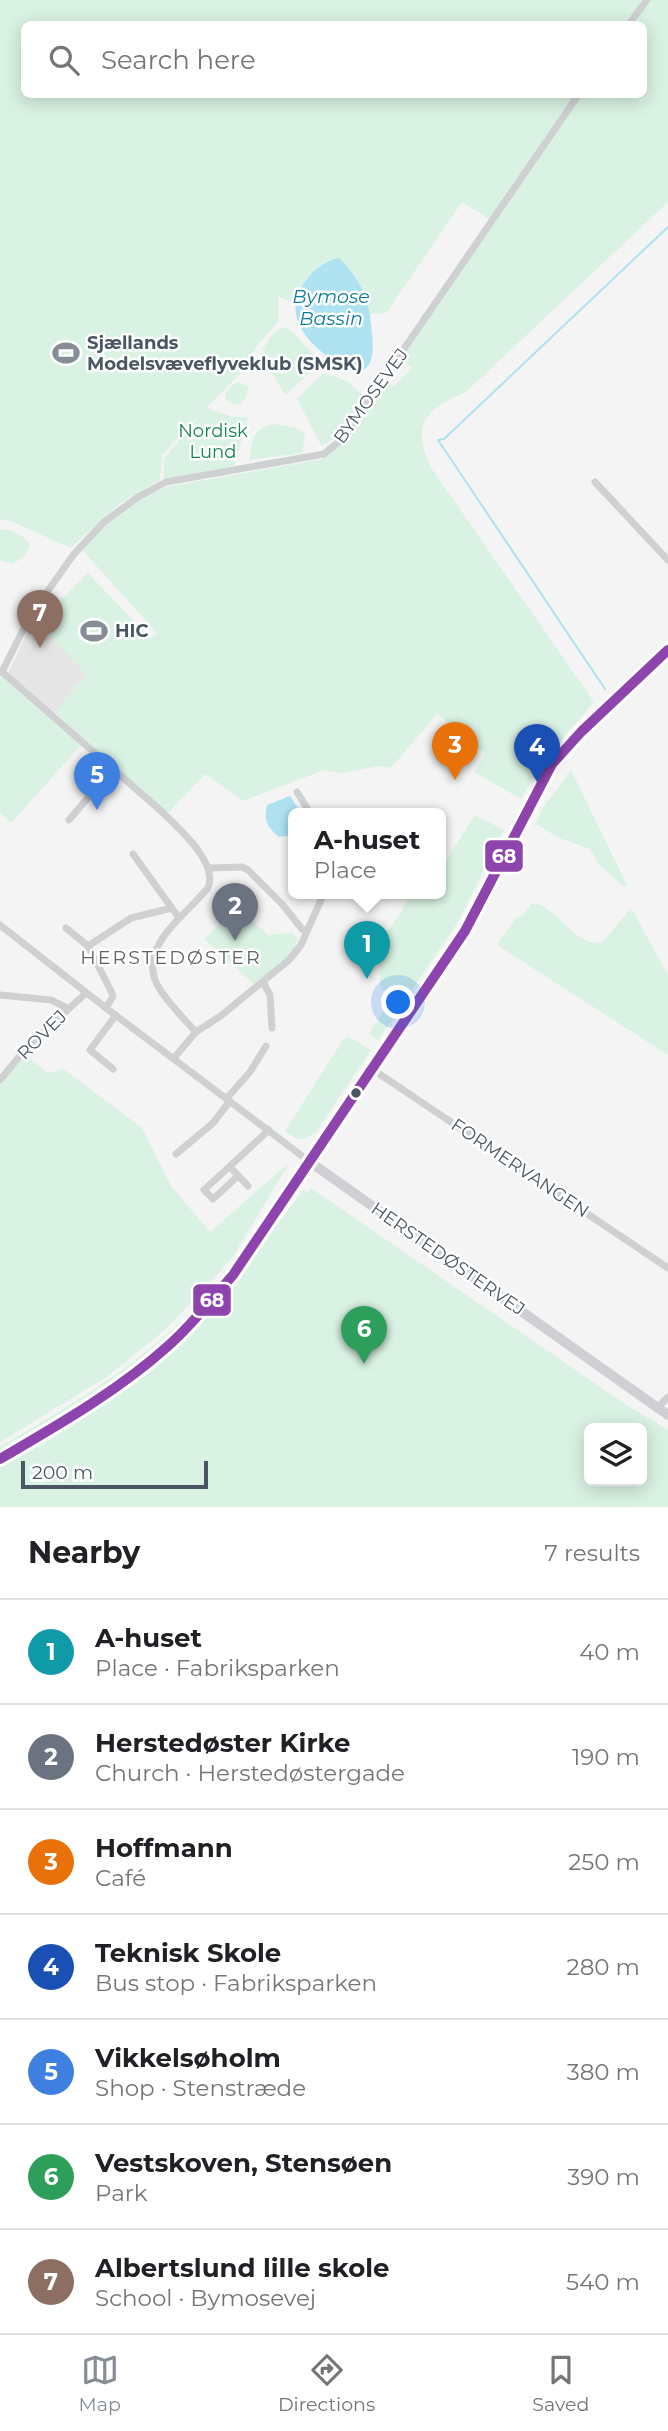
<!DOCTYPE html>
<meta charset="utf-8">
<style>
:root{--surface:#fff;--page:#f6f6f6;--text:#202124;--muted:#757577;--line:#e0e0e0;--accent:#868d94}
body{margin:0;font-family:Montserrat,sans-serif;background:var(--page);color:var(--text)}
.controls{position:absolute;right:21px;bottom:21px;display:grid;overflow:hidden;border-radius:10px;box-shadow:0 4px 18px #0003}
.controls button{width:63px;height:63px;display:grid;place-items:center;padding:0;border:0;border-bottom:2px solid var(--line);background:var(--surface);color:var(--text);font:35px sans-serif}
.scale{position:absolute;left:21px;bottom:18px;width:187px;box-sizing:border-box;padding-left:7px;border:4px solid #4a5661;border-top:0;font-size:19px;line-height:24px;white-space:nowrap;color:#4a5661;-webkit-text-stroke:5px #fff;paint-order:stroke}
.you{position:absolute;left:399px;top:1003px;width:24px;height:24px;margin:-18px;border:5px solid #fff;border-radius:50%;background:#1a73e8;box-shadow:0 0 0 10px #1a73e833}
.badge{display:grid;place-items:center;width:46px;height:46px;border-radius:50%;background:var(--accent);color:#fff;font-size:23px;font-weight:700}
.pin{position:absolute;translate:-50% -58px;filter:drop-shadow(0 2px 4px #0008)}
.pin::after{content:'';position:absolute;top:37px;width:24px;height:21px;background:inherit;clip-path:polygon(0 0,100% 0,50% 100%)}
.popup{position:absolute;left:288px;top:808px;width:158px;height:91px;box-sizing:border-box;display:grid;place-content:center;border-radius:10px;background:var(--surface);filter:drop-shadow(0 2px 5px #0005);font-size:23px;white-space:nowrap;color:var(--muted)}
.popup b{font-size:26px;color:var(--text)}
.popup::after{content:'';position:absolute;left:50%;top:100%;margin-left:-14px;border:14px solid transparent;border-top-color:var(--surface)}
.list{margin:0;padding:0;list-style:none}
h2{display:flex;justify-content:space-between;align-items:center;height:91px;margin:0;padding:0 28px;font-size:30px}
h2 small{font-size:23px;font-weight:400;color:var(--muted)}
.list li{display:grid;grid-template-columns:46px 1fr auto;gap:21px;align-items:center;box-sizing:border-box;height:105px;padding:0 28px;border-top:2px solid var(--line)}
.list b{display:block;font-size:26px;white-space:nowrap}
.list p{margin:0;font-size:23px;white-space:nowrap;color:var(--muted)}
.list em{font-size:23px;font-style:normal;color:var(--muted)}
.icon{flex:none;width:38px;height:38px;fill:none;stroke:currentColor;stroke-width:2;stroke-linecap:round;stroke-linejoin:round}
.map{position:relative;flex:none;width:668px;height:1507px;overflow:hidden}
.search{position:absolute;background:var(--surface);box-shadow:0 4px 18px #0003;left:21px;right:21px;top:21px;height:77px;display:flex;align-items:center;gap:18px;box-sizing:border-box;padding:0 24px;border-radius:10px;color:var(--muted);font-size:26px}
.sheet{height:826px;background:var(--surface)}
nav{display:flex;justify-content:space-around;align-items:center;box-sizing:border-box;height:98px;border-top:2px solid var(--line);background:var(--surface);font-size:19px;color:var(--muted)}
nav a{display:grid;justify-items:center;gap:4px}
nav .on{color:var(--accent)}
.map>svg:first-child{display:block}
.education{fill:#e6e5e6}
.green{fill:#d9f2e3;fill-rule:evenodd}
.water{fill:#aee2f0}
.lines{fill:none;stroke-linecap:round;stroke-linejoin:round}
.stream{stroke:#aee2f0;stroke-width:2}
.street{stroke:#ced0d2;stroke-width:7}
.secondary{stroke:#ced0d4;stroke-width:10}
.bus-1-casing{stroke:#fff;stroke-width:16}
.bus-1{stroke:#8e44ad;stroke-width:10}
.bus-dot{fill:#4a5661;stroke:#fff;stroke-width:2.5}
.labels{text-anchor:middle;stroke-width:5;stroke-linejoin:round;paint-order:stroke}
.poi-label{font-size:18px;font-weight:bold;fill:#4a5661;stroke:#fff;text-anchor:start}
.street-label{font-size:18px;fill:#4a5661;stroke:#fff}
.park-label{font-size:18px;fill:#17864f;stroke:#fff}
.water-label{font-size:19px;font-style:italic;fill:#0c7c9b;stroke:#fff}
.neighbourhood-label{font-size:19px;letter-spacing:2px;fill:#5f6368;stroke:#fff}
.line-badge{stroke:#fff;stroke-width:2.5}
.badge-label{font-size:19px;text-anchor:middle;font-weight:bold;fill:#fff}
</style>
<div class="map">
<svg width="668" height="1507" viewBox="0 0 668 1507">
<rect width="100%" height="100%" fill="#f4f4f4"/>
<path class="education" d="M34 618 86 674 55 713 8 673Z"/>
<g class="green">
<path d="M0 0H668V202L466 392C423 411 411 425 432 469L594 702 541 763 521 799 474 772 485 754 437 714 391 768 379 766 342 773 324 770 243 801 205 774 168 813 55 713 86 674 38 623 88 573 150 638 157 633 83 551 84 546 107 524 140 499 166 487 323 459 384 381 394 386 412 368 400 358 494 222 462 202 386 313 370 314 364 292 299 289 294 302 278 297 279 321 259 343 239 375 206 408 233 417H248L234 466 164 479V459L205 409 162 455 160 480 118 505 71 548 13 522 0 519ZM24 24H644V94H24Z"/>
<path d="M285 327 296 335 320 363 285 395 266 363 263 349C268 341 275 329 285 327Z"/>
<path d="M323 373 345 380 361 393C362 409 337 442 321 445L297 399Z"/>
<path d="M236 382 249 386 245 399 239 405C230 404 226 402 225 393Z"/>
<path d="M275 424 296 428 305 434 302 453 249 460C253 438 251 429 275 424Z"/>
<path d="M0 529C12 530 25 534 30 546L23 557 13 564 0 560Z"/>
<path d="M0 675 81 745 11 823 0 813Z"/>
<path d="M571 770 627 885 624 887 599 864 590 849 559 838 536 824 542 809Z"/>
<path d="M475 815 504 830 458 922 378 1040 369 1034 392 998 381 989C380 973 377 952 384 938 393 921 404 914 408 893H440L441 868Z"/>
<path d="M532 903C561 907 570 945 602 943L631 908 668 975V1055L497 945 516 918 523 915Z"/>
<path d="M238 907 268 935 291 932 298 939C294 958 268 973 254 984L204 939Z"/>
<path d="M349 1037 371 1050 315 1133C302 1142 298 1141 285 1131L343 1040Z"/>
<path d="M25 1054 48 1073 63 1069 142 1128 171 1186 210 1232 290 1162 232 1258 167 1328 108 1376 0 1442V1086Z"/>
<path d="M287 1180 289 1183 235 1266 205 1302 152 1355 81 1403 0 1452V1447C72 1404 147 1362 203 1298 235 1263 260 1220 287 1180Z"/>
<path d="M311 1188 625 1404 668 1430V1507H0V1465C61 1429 130 1394 180 1343 227 1296 262 1241 304 1190L307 1193ZM589 1428H642V1481H589Z"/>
</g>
<g class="water">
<path d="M339 258C358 276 369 298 371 324 372 336 376 357 367 367 364 370 357 373 353 372 347 371 340 365 334 361 307 343 281 314 305 282 313 270 325 261 339 258Z"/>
<path d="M290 796 301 813H294L293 835 279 837C268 828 263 820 267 805Z"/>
</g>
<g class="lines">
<path class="stream" d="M605 689 438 440 444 439 668 227"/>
<g class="street">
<path d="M629 24 647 0"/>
<path d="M595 482 668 560"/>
<path d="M1 671 160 810C177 827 219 862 208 888 185 916 132 950 161 991 171 1006 184 1019 196 1032"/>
<path d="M2 672 30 616 74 554 104 522 138 497 166 482 324 454 342 439 579 94"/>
<path d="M297 792 310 813"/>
<path d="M69 820 112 769"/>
<path d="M133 854 179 918"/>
<path d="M210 868 242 867 248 870 282 904 302 929 307 931"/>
<path d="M0 925 106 1008 310 1162"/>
<path d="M66 928 88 946 111 991 113 996 106 1008"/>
<path d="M88 946 131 918 172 908"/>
<path d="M263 982 270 995 272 1028"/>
<path d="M0 995 51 1000 67 1008"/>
<path d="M174 1058 196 1032 222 1015 289 960 301 945 324 893"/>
<path d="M113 1069 90 1050 116 1015"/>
<path d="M372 1069 668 1268"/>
<path d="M0 1080 27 1047 86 993"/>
<path d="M227 1098 250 1072 266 1046"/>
<path d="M176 1154 213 1123 230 1101"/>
<path d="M230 1167 248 1186"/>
<path d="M238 1176 213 1199 204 1190 269 1130"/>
<path d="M658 1407 668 1397"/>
</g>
<g class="secondary">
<path d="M310 1162 668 1415"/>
<path d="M0 1459C58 1425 118 1391 168 1346 192 1325 212 1299 233 1275L465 931 552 764 581 732 668 650"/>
</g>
<defs>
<path id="bus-1" d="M0 1459C58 1425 118 1391 168 1346 192 1325 212 1299 233 1275L465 931 552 764 581 732 668 650"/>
</defs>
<use href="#bus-1" class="bus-1-casing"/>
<use href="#bus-1" class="bus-1"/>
</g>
<defs>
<symbol id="stadium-bare" viewBox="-9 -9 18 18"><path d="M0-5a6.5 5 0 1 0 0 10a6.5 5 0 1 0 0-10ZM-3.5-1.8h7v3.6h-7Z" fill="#868d94" stroke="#fff" stroke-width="2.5" paint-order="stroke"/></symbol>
</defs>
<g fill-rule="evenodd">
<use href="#stadium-bare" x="47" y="334" width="38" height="38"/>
<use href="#stadium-bare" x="75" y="612" width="38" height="38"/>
</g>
<circle class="bus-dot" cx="356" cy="1093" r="6"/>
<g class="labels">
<g class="poi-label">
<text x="87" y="349">Sjællands<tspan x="87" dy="21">Modelsvæveflyveklub (SMSK)</tspan></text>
<text x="115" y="637">HIC</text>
</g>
<g class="street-label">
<text transform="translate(371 396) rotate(-54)" y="6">BYMOSEVEJ</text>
<text transform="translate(42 1035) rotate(-45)" y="6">ROVEJ</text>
<text transform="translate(520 1168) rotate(34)" y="6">FORMERVANGEN</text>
<text transform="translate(448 1259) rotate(35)" y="6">HERSTEDØSTERVEJ</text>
</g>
<g class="park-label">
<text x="213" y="437">Nordisk<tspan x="213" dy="21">Lund</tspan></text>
</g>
<g class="water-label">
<text x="331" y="303">Bymose<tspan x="331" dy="22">Bassin</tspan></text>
</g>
<g class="neighbourhood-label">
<text x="171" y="964">HERSTEDØSTER</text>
</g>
</g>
<g class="line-badge">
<rect x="484" y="839" width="40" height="34" rx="7" fill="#8e44ad"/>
<rect x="192" y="1283" width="40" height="34" rx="7" fill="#8e44ad"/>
</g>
<g class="badge-label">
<text x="504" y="863">68</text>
<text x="212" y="1307">68</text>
</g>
</svg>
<div class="controls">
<button><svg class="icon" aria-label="layers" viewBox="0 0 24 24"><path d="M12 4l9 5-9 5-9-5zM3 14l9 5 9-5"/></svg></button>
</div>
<div class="scale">200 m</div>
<div class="you"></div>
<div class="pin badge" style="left:367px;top:979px;background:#0f9aa8">1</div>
<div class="popup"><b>A-huset</b>Place</div>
<div class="pin badge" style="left:235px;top:941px;background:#6b7280">2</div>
<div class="pin badge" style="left:455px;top:780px;background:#e8710a">3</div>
<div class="pin badge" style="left:537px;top:782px;background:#1a4fb4">4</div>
<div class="pin badge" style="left:97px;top:810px;background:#3f7fe0">5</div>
<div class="pin badge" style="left:364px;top:1364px;background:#2e9e5b">6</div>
<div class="pin badge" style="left:40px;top:648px;background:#8d6e63">7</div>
<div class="search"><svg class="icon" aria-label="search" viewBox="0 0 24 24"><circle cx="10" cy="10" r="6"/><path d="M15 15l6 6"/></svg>Search here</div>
</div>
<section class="sheet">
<h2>Nearby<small>7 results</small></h2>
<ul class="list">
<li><span class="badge" style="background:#0f9aa8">1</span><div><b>A-huset</b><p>Place · Fabriksparken</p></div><em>40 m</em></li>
<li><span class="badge" style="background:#6b7280">2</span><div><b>Herstedøster Kirke</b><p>Church · Herstedøstergade</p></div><em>190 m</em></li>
<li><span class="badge" style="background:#e8710a">3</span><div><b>Hoffmann</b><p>Café</p></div><em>250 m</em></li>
<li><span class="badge" style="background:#1a4fb4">4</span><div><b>Teknisk Skole</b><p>Bus stop · Fabriksparken</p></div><em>280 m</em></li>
<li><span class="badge" style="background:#3f7fe0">5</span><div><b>Vikkelsøholm</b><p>Shop · Stenstræde</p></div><em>380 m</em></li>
<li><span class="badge" style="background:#2e9e5b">6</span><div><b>Vestskoven, Stensøen</b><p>Park</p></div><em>390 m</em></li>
<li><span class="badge" style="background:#8d6e63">7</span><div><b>Albertslund lille skole</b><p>School · Bymosevej</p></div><em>540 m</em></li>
</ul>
</section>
<nav>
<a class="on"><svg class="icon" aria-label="map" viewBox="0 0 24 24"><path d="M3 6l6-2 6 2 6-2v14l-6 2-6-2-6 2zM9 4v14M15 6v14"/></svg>Map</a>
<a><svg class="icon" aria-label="directions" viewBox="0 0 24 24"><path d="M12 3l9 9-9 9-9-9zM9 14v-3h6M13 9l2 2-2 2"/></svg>Directions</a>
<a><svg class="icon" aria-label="saved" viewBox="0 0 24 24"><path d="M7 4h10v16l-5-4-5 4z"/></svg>Saved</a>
</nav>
